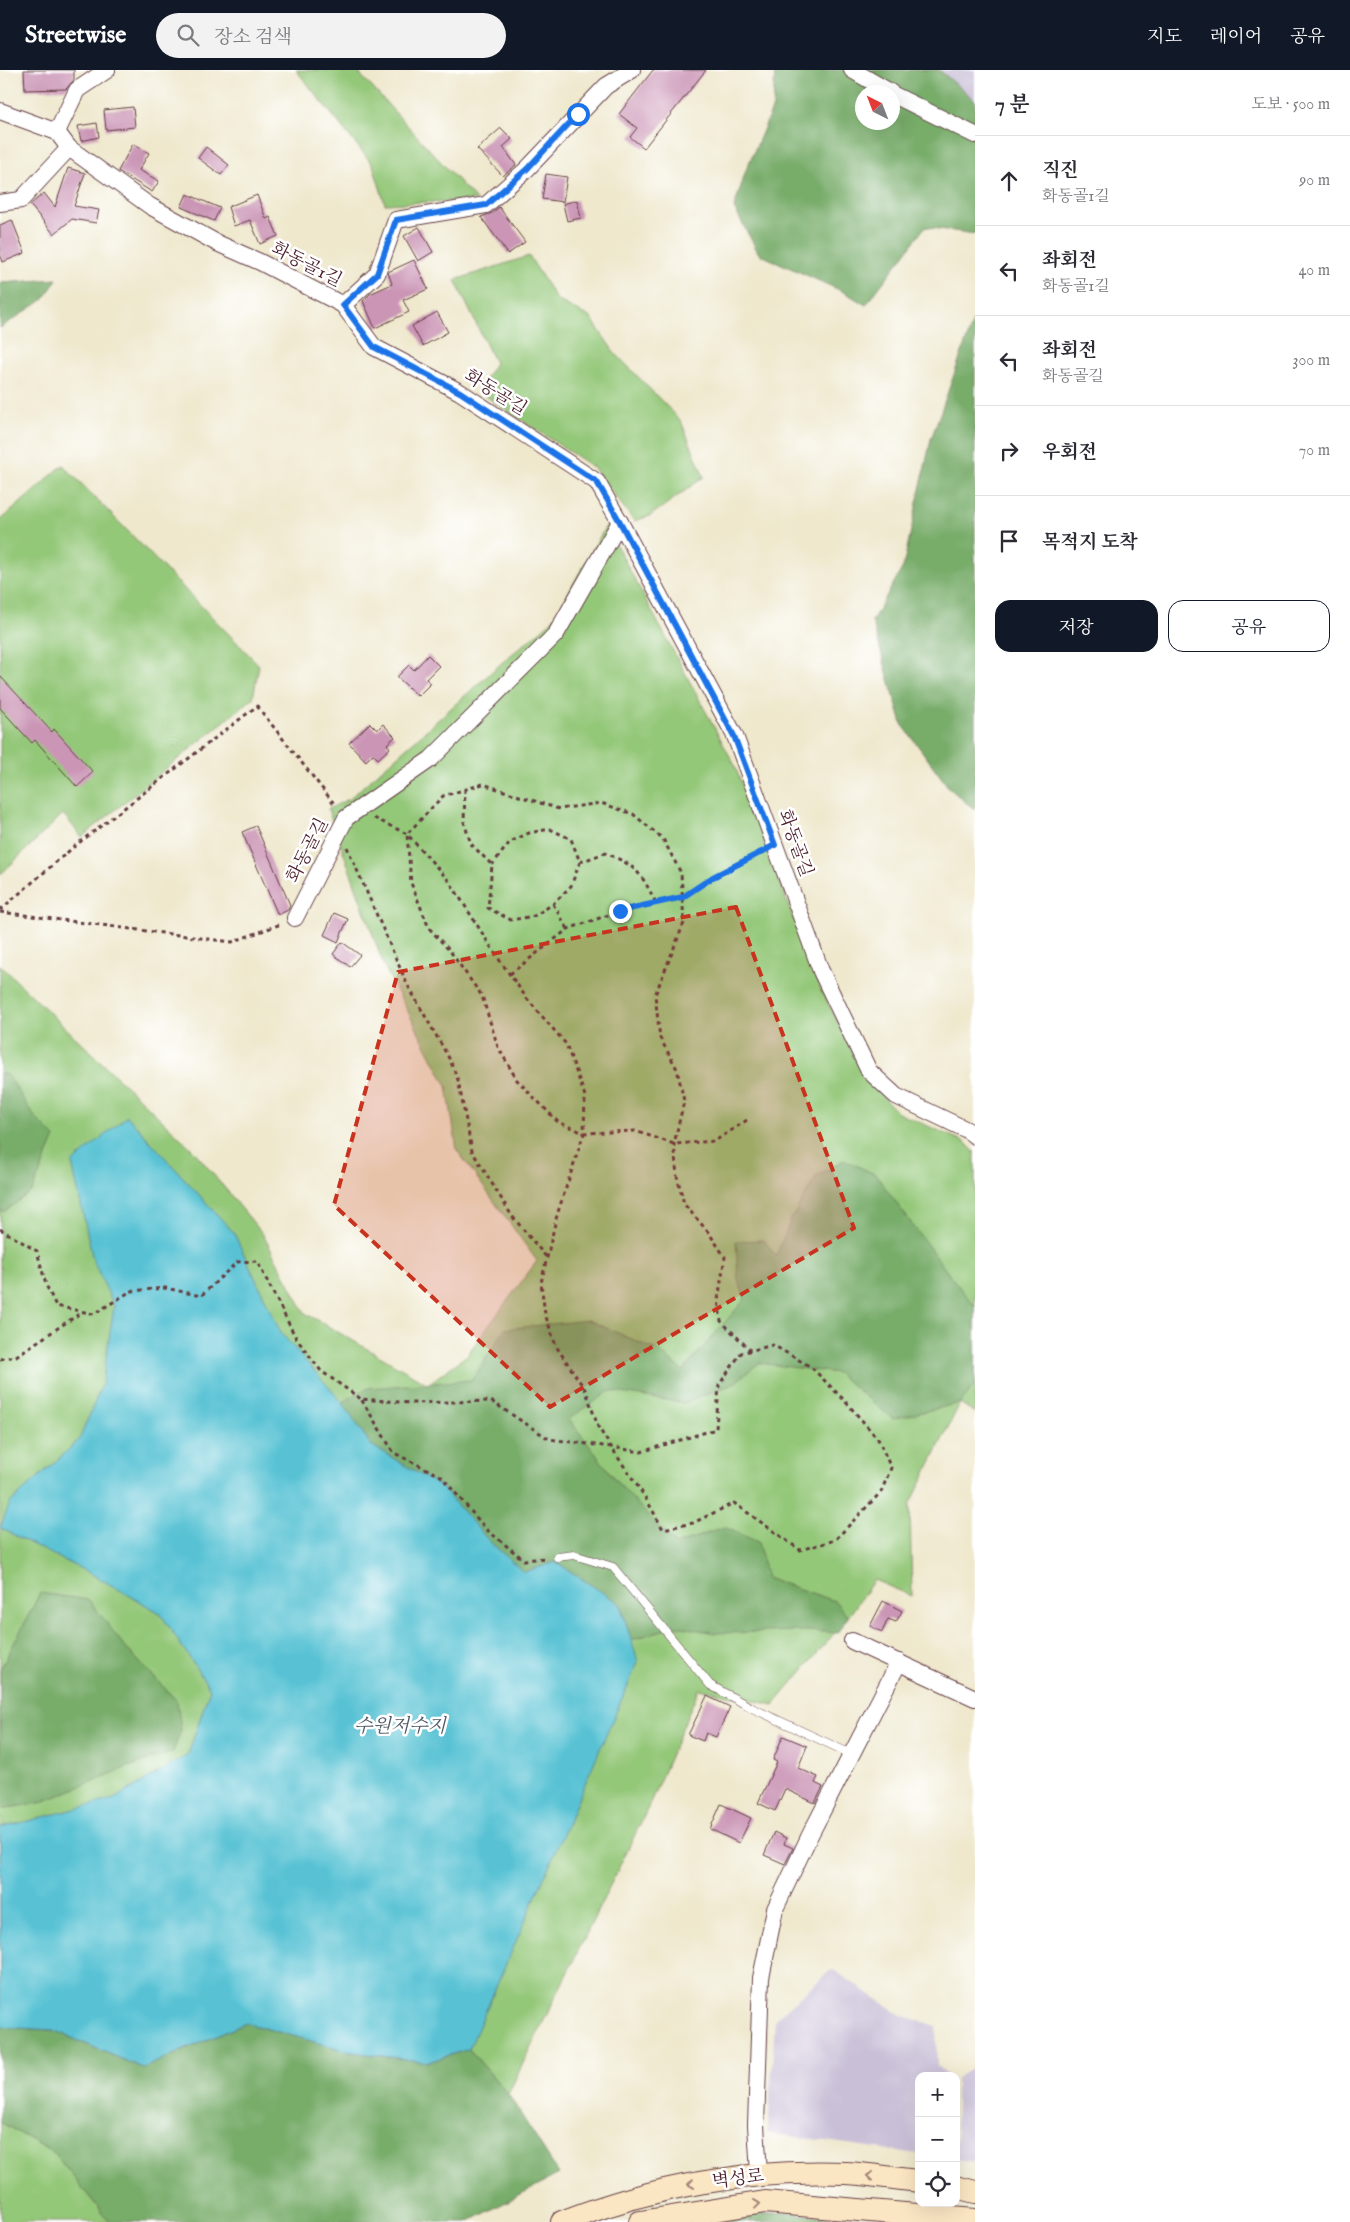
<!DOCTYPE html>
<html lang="ko">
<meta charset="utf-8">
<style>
:root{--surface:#fff;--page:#f2f2f3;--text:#2b2b33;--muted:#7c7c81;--line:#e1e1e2;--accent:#111827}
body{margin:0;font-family:"IM FELL English","Noto Serif KR",serif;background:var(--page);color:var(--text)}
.controls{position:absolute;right:15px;bottom:15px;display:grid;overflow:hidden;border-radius:10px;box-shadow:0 5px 20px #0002}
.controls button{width:45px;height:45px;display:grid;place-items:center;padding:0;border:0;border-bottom:1px solid var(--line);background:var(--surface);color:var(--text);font:25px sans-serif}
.compass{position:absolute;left:855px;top:15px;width:45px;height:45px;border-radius:50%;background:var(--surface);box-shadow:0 5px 20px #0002;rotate:318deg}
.stop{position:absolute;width:15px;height:15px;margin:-11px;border:4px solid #1a73e8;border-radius:50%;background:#fff}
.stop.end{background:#1a73e8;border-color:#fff;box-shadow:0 1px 5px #0008}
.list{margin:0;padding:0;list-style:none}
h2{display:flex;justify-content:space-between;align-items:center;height:65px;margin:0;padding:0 20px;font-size:21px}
h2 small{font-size:16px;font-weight:400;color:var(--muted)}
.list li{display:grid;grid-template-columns:32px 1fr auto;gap:15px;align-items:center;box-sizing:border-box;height:90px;padding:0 20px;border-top:1px solid var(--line)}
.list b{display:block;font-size:19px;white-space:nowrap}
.list p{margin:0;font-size:16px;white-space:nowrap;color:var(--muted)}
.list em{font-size:16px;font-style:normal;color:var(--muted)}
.actions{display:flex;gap:10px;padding:15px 20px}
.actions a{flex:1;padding:11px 0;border:1px solid var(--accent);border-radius:15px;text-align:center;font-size:18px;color:var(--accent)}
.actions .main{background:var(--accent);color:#fff}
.icon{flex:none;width:28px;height:28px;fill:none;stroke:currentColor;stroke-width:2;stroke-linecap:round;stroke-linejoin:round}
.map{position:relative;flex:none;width:975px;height:2152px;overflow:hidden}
header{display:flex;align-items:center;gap:30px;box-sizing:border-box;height:70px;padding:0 25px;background:var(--accent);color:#fff}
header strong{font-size:24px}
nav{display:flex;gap:28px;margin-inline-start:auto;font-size:18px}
.search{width:350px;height:45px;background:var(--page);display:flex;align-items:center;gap:12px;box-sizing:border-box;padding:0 18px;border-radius:28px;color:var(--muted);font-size:19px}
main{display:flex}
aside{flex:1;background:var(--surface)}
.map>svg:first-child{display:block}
.industrial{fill:#c9bfd7}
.green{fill:#94c879;stroke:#6f7452}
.forest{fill:#77ac69;stroke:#60664a;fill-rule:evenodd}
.water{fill:#58c2d4;stroke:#517080}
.building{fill:#cb95b6}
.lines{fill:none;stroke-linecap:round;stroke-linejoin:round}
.lane-casing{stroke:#633d43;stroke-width:9}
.street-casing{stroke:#633d43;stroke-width:18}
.secondary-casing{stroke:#633d43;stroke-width:24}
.path{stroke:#633d43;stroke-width:3;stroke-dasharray:4 4;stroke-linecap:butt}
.lane{stroke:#fff;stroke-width:8}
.street{stroke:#fff;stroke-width:16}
.secondary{stroke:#fbe6c3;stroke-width:22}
.oneway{stroke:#a28277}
.route{stroke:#1a73e8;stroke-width:6}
.marked{fill:#c8321e;fill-opacity:0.2;stroke:#c8321e;stroke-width:4;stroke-dasharray:10 6;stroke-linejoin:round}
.labels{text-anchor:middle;stroke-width:5;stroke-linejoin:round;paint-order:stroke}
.street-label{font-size:18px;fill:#4a1f2b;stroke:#fff}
.water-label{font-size:19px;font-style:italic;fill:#4f5866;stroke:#fff}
</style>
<header>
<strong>Streetwise</strong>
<div class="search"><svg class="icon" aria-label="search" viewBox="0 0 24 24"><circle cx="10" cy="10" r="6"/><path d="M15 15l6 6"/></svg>장소 검색</div>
<nav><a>지도</a><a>레이어</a><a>공유</a></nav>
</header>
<main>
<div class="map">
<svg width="975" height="2152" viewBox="0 0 975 2152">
<rect width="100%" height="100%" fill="#fff"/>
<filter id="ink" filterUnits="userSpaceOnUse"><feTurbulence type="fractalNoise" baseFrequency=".02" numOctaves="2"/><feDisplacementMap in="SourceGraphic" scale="10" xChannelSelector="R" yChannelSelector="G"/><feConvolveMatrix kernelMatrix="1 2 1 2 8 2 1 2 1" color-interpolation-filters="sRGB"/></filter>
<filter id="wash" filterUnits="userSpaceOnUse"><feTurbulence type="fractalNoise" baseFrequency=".0096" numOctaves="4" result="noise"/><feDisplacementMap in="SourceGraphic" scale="20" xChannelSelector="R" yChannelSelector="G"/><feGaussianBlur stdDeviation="1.12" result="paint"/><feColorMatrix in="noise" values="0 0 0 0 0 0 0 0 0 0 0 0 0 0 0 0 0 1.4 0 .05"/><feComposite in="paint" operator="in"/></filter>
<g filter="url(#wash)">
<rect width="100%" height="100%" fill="#efe8cd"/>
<g class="industrial">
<path d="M939 0H975V30L972 28Z"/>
<path d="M832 1899 901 1945 936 1956 937 1996 948 2006H919V2084L768 2063 775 1949Z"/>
<path d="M975 1997V2092L956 2089V2008Z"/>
</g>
<g class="green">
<path d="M296 0H356L476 130 385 134 373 95Z"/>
<path d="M529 186 557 230 591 248 614 282 681 351 704 407 650 446 634 451 594 398 478 321 495 293 455 210Z"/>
<path d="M63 395 259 595 253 628 82 767 63 744 0 805V451Z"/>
<path d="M606 456 734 694 820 917 865 1007 898 1043 965 1072 975 1083V1343L960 1333 910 1435 912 1526 874 1510 848 1547 774 1635 699 1619 647 1740 508 2024 468 1979 0 1957V895L194 1081 262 1163 305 1243 428 1314 466 1286 537 1191 457 1080 447 1016 384 896 328 739 349 729 505 590 553 550Z"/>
<path d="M0 2052 53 2082 110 2152H0Z"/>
</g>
<g class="forest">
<path d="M775 0H939L975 30V164L925 157 866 235 844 222 759 184 734 138 746 100 773 37ZM862 22H892V52H862Z"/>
<path d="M57 209 44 229 0 258V213Z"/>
<path d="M975 246V740L949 718 902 654 872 551 903 497 931 369Z"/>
<path d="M0 1003 8 1005 34 1046 55 1067 32 1121 5 1141H0Z"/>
<path d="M844 1090 875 1104 951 1207 975 1236V1315L960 1333 893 1349 837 1303 759 1293 733 1314 683 1333 610 1321 569 1349 617 1412 676 1475 724 1457 758 1472 767 1508 835 1531 848 1547 837 1563 807 1561 716 1563 676 1556 631 1570 620 1534 524 1502 490 1473 441 1417 371 1375 342 1332 368 1318 472 1310 505 1259 588 1250 659 1281 683 1301 745 1229 738 1209 736 1171 764 1170 776 1186 792 1148 817 1106Z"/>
<path d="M40 1523 89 1530 125 1577 177 1631 181 1660 173 1682 125 1698 40 1733 0 1739V1600Z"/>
<path d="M246 1953 351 1982 428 1992 469 1979 508 2024 559 2104 468 2152H110L53 2082 0 2052V1957L53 1960 143 1998Z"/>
<path d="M782 2142 876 2152H698Z"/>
</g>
<path class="water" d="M127 1046 234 1163 281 1263 342 1332 371 1375 441 1417 490 1472 524 1502 556 1492 620 1534 638 1592 469 1979 428 1992 351 1982 246 1953 143 1998 53 1960 0 1957V1758L114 1729 188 1685 210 1619 160 1543 97 1507 0 1458 10 1433 79 1370 102 1315 114 1236 93 1190 72 1093Z"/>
<g id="blocks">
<g class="building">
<path d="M24 0H74V10L66 19 25 20Z"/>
<path d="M653 0H706L644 78 630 67 637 58 619 44Z"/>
<path d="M133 37 135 57 106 60 104 40Z"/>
<path d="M97 53 99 67 81 71 78 56Z"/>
<path d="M501 58 512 69 503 77 516 95 503 106 477 79Z"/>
<path d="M133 74 149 83 139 100 159 111 152 122 118 101Z"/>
<path d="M206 77 229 95 221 105 198 88Z"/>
<path d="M68 98 85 103 74 136 99 140 96 153 72 149 54 164 30 135 44 123 55 137Z"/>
<path d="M546 104 567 107 563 132 542 129Z"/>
<path d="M187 124 220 138 214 151 181 137Z"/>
<path d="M257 125 266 149 270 147 278 166 260 174 250 150 234 156 228 137Z"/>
<path d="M577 130 581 148 567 151 563 134Z"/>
<path d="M499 137 525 172 508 184 481 147 492 143Z"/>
<path d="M12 150 25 183 3 192 0 184V155Z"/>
<path d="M419 157 433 182 418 191 404 166Z"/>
<path d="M414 190 428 219 403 230 409 242 375 258 363 231 370 224 392 214 388 202Z"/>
<path d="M437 242 448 262 423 276 412 256Z"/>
<path d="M428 585 439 596 426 609 431 613 418 626 397 607 409 595 414 600Z"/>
<path d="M0 606 52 662 54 659 93 702 77 717 35 670 32 673 0 638Z"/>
<path d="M370 653 377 660 383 654 395 667 387 674 390 678 378 689 373 684 366 691 349 673Z"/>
<path d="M256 756 290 835 288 840 278 845 242 762Z"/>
<path d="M334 843 348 849 338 872 324 865Z"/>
<path d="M342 872 360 885 350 897 333 884Z"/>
<path d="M883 1531 902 1541 896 1552 888 1549 882 1562 870 1556Z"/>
<path d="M707 1626 730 1637 716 1667 706 1663 703 1671 688 1665Z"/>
<path d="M783 1666 807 1676 798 1698 818 1707 815 1713 823 1717 815 1733 785 1719 775 1741 758 1733 777 1692 773 1690Z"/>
<path d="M721 1734 751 1748 739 1773 710 1759Z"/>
<path d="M774 1762 786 1768 784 1774 793 1778 785 1794 764 1785Z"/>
</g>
</g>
</g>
<g filter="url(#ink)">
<use href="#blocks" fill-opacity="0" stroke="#633d43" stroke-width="1"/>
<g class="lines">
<defs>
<path id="lane" d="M557 1487 574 1485 613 1497 710 1615 752 1638 851 1684"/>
<g id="street">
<path d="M852 0 890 22"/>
<path d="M892 24 975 65"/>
<path d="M0 41 57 62 69 78 150 136 217 173 260 192 343 235 377 204 396 150 486 135 527 99 606 16 632 0"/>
<path d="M57 62 77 20 107 0"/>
<path d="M0 133 21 130 69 78"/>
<path d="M343 235 374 277 460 322 597 412 620 452 735 666 821 901 869 1001 896 1026 967 1060 975 1066"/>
<path d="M295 848 346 748 431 689 556 564 620 452"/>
<path d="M852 1571 975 1628"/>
<path d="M759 2104 756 2055 761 1908 775 1839 810 1765 899 1592"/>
</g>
<g id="secondary">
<path d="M956 2117 975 2122"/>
<path d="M562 2152C652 2116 750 2099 846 2103 871 2104 895 2109 919 2111"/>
<path d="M640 2152 765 2132 975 2150"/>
</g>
</defs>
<use href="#lane" class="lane-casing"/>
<use href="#street" class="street-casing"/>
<use href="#secondary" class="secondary-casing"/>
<g class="path">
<path d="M465 719 464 752 471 774 492 795 488 838 511 850 534 846 553 834 571 816 580 792 571 769 550 759 529 763 510 772 492 795"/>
<path d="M374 748 407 764 450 812 496 885 528 930 566 974 585 1026 584 1063 557 1145 541 1213 545 1244 556 1276 586 1321 598 1357 611 1377 641 1382 716 1359 719 1315 741 1283 773 1275 811 1297 845 1331 878 1369 891 1398 881 1422 835 1470 800 1480 734 1433 693 1453 663 1459 645 1427 611 1377 549 1369 491 1331 411 1333 361 1329 394 1383 441 1406 487 1460 524 1490 546 1488"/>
<path d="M347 777 407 914 450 990 458 1010 472 1081 512 1146 547 1188"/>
<path d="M580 792 605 783C637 796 641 803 656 833"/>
<path d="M553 834 568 859"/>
<path d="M0 840 76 775 257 636 336 736"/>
<path d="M0 842 232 872 281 854"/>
<path d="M510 904 568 859 620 841 683 827 713 807 762 782"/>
<path d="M747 1050 715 1071 674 1074 635 1061 584 1063 558 1052 517 1010 498 977 482 926 450 881 429 858 411 813 407 764 443 726 483 714 559 739 601 733 633 744 663 769 681 803 684 853 655 925 660 968 677 999 684 1031 674 1074 677 1106 684 1134 709 1163 725 1187 718 1230 721 1251 750 1280"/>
<path d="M0 1159 37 1181 46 1215 56 1236 94 1244 131 1221 166 1218 201 1226 237 1192 257 1191 296 1268 321 1301 361 1329"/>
<path d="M0 1289 16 1286 82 1242"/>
</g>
<use href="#lane" class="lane"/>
<use href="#street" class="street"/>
<use href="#secondary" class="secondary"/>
</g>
<defs><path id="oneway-chevron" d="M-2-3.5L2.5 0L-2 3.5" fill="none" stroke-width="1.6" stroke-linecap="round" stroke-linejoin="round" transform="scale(1.25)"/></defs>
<g class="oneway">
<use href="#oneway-chevron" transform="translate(870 2106) rotate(-174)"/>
<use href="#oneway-chevron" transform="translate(691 2114) rotate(172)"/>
<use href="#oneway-chevron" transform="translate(757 2134) rotate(-7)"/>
</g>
</g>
<g class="lines" filter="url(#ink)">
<path class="route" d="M578 44 527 99 486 135 396 150 377 204 343 235 374 277 460 322 597 412 620 452 734 666 775 775 713 807 683 827 620 841"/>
</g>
<path class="marked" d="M736 837 854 1158 550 1337 334 1135 398 902Z"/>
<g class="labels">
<g class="street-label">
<text transform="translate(307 194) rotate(27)" y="6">화동골1길</text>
<text transform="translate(496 322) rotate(32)" y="6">화동골길</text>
<text transform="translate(796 773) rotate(70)" y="6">화동골길</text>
<text transform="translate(307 780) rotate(-63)" y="6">화동골길</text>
<text transform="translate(738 2108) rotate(-7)" y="6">벽성로</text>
</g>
<g class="water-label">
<text x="400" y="1662">수원저수지</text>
</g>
</g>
</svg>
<div class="controls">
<button>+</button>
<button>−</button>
<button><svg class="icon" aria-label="locate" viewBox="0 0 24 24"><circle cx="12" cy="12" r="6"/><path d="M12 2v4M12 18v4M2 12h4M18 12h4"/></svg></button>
</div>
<svg class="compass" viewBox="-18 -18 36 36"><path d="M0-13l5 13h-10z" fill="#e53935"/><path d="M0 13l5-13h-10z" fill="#7c7c81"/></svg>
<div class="stop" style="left:578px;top:44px"></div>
<div class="stop end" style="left:620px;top:841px"></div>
</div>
<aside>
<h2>7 분<small>도보 · 500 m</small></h2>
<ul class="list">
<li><svg class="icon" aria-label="ahead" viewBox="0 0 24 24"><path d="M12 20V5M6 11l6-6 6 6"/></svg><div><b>직진</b><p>화동골1길</p></div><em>90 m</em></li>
<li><svg class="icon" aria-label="left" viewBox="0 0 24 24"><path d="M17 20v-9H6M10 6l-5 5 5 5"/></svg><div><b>좌회전</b><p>화동골1길</p></div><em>40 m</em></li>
<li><svg class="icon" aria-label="left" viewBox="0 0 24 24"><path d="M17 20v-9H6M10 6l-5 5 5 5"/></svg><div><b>좌회전</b><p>화동골길</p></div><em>300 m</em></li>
<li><svg class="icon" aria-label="right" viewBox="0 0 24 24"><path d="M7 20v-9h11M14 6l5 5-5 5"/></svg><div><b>우회전</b></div><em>70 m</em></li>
<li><svg class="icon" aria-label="arrive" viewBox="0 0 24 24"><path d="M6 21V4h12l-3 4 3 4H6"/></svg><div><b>목적지 도착</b></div></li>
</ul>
<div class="actions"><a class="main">저장</a><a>공유</a></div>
</aside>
</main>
